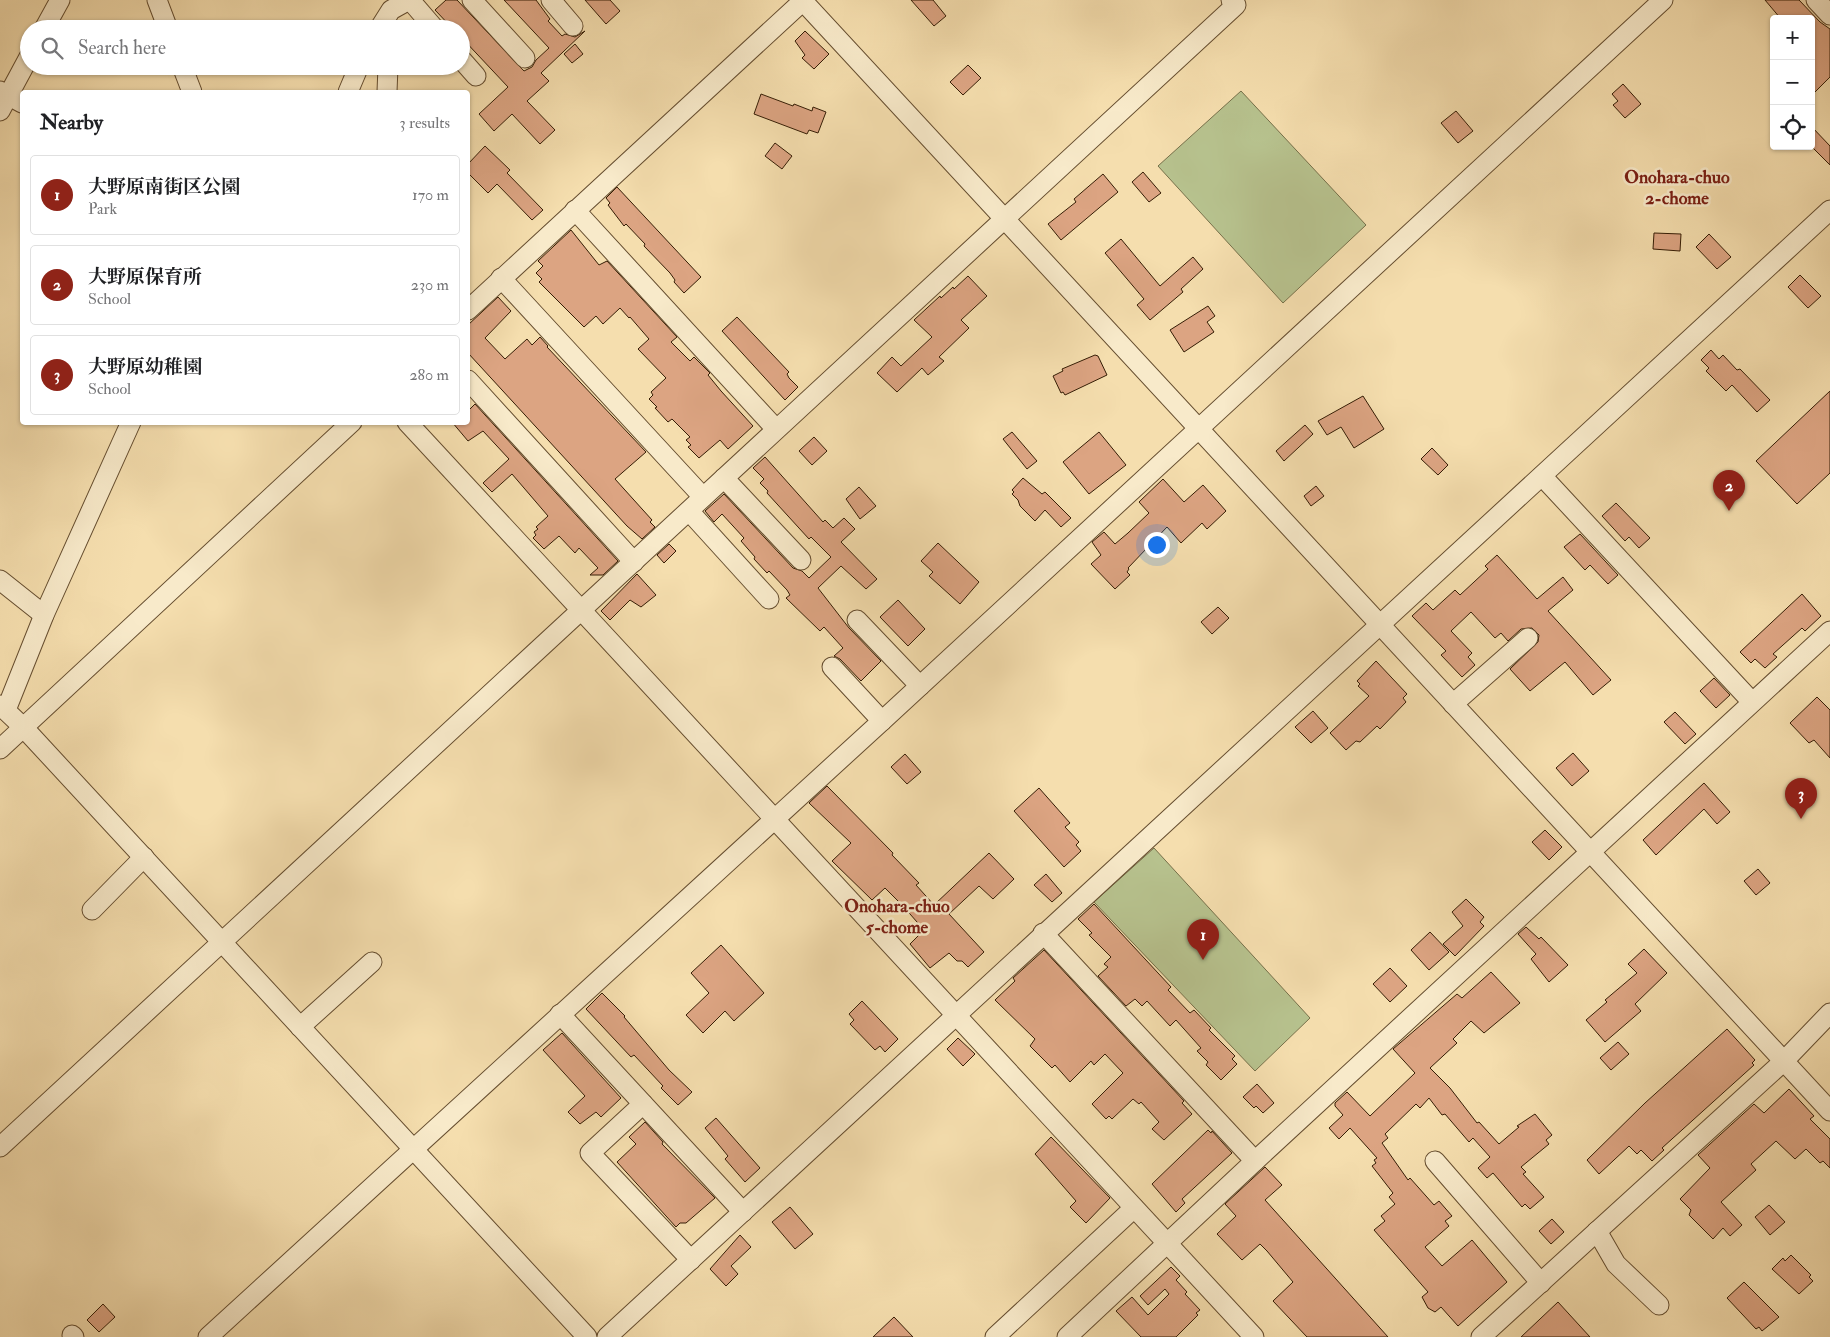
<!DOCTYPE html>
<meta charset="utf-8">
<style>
:root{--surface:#fff;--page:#f6f6f6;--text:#202124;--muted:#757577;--line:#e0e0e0;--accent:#8f2418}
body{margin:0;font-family:"IM FELL Double Pica","Noto Serif JP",serif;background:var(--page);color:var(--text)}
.controls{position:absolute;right:15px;top:15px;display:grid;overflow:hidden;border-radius:5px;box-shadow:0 1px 4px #0004}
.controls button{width:45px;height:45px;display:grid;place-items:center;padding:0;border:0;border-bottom:1px solid var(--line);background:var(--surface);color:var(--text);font:25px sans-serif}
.you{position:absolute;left:1156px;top:544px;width:18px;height:18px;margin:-12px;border:4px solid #fff;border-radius:50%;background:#1a73e8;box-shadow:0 0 0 8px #1a73e833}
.badge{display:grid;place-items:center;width:32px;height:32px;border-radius:50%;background:var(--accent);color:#fff;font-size:16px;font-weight:700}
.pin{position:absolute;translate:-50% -41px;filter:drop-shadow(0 1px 2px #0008)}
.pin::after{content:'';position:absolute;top:26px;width:18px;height:15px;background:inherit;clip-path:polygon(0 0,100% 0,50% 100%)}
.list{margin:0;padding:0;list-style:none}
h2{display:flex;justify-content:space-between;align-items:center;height:65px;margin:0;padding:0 20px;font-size:21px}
h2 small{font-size:16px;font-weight:400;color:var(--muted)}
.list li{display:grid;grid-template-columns:32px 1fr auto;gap:15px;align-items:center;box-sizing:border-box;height:80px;margin:0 10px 10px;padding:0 10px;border:1px solid var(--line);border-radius:5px}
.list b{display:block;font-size:19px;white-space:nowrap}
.list p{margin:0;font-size:16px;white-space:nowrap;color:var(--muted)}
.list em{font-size:16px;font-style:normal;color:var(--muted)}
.icon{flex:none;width:28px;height:28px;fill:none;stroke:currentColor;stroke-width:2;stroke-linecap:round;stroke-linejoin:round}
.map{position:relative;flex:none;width:1830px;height:1337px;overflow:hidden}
.search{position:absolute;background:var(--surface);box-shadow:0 1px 4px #0004;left:20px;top:20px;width:450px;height:55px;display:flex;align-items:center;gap:12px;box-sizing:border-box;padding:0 18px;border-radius:28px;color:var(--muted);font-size:19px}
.panel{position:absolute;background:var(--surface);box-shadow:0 1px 4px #0004;left:20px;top:90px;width:450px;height:335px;border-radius:5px}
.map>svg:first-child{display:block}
.green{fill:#b7c28e;stroke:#76704a}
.building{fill:#dca482;stroke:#351d05}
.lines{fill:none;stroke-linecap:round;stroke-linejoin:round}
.minor-casing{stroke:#654d2f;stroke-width:21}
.minor{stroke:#f8eaca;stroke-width:19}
.labels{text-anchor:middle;stroke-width:5;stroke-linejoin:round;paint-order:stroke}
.neighbourhood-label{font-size:18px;font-weight:bold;fill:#7a1f14;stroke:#f8eaca}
</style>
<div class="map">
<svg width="1830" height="1337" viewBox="0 0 1830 1337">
<rect width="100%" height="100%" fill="#f5deae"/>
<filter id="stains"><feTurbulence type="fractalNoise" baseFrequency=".004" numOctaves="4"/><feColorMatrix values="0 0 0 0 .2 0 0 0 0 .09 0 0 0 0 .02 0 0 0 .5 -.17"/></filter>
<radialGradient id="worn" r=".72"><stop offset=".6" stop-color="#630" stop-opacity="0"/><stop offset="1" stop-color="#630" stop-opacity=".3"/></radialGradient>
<g class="green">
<path d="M1241 91 1366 225 1283 303 1158 166Z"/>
<path d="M1154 848 1310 1018 1255 1071 1094 902Z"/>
</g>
<g class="building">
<path d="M446 0H457L524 71 532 67 536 60 549 48 504 0H536L550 19 548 21 562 36 565 34 575 37 585 31 541 73 549 81 527 101 555 130 540 144 512 114 494 131 479 114 508 87 461 37V29H453L435 10Z"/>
<path d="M585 0H610L620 11 606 24Z"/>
<path d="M911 0H933L946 16 934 26Z"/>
<path d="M1765 0H1799L1820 22 1830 29V77L1811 96V19H1781Z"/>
<path d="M805 31 829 54 814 69 802 58 805 55 795 41Z"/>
<path d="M575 44 583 54 572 63 564 54Z"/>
<path d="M968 65 981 78 963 95 950 82Z"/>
<path d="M1623 84 1641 104 1625 118 1613 105 1618 101 1612 94Z"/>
<path d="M761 94 793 106 794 104 812 111 813 107 826 112 818 133 809 130 807 134 754 114Z"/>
<path d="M1456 111 1473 131 1458 143 1441 123Z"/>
<path d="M1811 126 1830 146V165L1811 146Z"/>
<path d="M775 143 792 156 782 169 765 156Z"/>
<path d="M485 146 510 170 507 173 543 210 532 220 497 184 488 193 468 173V164Z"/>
<path d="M1143 172 1161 193 1149 202 1132 182Z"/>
<path d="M1103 174 1118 192 1061 240 1048 224 1076 202 1074 199Z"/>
<path d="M617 187 701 277 684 293 674 282 675 280 670 273 644 246 645 244 626 224 624 226 608 205 610 203 606 198Z"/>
<path d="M571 230 599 265 607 261 677 337 671 342 690 361 694 357 710 373 708 375 721 391 753 426 728 449 720 440 699 458 688 447 691 445 686 440 690 437 672 419 668 422 655 408 657 407 649 399 653 395 651 392 666 378 638 349 649 339 630 317 629 318 620 308 603 324 596 316 584 327 539 282 542 279 536 273 543 266 538 261Z"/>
<path d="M1654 233 1681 234 1680 251 1653 249Z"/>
<path d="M1709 234 1731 257 1717 269 1696 247Z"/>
<path d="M1121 239 1160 286 1193 257 1203 269 1181 289 1183 292 1150 320 1137 305 1144 299 1105 253Z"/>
<path d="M1800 275 1821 296 1808 308 1788 287Z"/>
<path d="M968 276 987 296 961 320 969 328 939 357 944 361 928 375 922 368 897 392 877 373 892 357 901 366 932 337 914 320 940 296 941 298 953 287 954 289Z"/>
<path d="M498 297 511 311 485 338 505 359 527 339 532 345 540 337 548 346 547 347 646 452 615 479 652 520 650 522 655 527 642 539 627 526 468 353V325Z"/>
<path d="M1208 306 1215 316 1207 322 1214 332 1184 352 1170 330Z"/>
<path d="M737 317 789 372 787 374 789 378 798 387 785 400 722 331Z"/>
<path d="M1711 350 1719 359 1723 355 1737 370 1740 369 1770 400 1757 412 1732 385 1726 391 1706 371 1709 368 1701 360Z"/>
<path d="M1095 355 1098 356 1107 375 1065 395 1063 392 1061 393 1053 376 1063 371 1062 369Z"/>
<path d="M1830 391V473L1797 504 1756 461Z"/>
<path d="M1363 396 1384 429 1354 448 1341 427 1327 435 1318 421Z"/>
<path d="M475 404 618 561 603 575H590L598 568 579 548 575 553 559 536 544 549 533 538 536 535 534 532 538 529 536 527 548 516 512 474 492 492 483 483 509 459 483 431 468 441 452 422H468V411Z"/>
<path d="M1305 425 1313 434 1284 461 1276 451Z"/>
<path d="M1012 432 1037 461 1027 469 1003 439Z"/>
<path d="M1099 432 1126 465 1089 494 1063 462Z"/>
<path d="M814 437 827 451 812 465 799 451Z"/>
<path d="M1432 448 1448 465 1438 475 1421 459Z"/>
<path d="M765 457 823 522 825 520 833 528 844 518 855 529 841 542 877 579 866 589 841 566 818 588 849 628 881 661 861 681 840 659 834 656 843 648 824 627 820 631 786 598 790 595 787 590 769 571 767 573 754 559 755 557 741 541 744 538 722 514 714 522 705 511 724 494 793 568 802 571 809 578 831 557 811 537 809 539 767 493 768 491 760 483 764 479 753 468Z"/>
<path d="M1023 478 1042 494 1045 492 1071 518 1061 527 1045 510 1035 521 1020 506 1018 500 1012 494 1014 492 1012 490Z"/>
<path d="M1163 479 1184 502 1203 485 1226 511 1207 529 1202 523 1181 543 1167 527 1128 568 1129 569 1127 572 1130 575 1115 589 1091 564 1101 555 1092 542 1104 532 1115 544 1128 533 1149 513 1139 502Z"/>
<path d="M1316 486 1324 496 1311 506 1304 496Z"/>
<path d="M859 487 876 506 860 519 846 499Z"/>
<path d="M1616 503 1650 538 1639 548 1629 537 1625 541 1602 516Z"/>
<path d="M1580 534 1618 575 1608 584 1590 565 1585 570 1564 547Z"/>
<path d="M938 543 979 582 960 604 929 576 933 572 921 561Z"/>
<path d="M669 544 676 551 664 563 657 555Z"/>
<path d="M1497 555 1537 599 1563 577 1573 590 1548 611 1611 680 1593 695 1565 662 1530 691 1510 669 1538 642 1539 635 1532 628 1521 629 1508 641 1501 633 1495 638 1471 612 1451 631 1472 653 1468 657 1475 665 1462 677 1441 655 1446 651 1412 616 1426 603 1433 610 1455 590 1460 595 1488 569 1485 566Z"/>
<path d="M637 574 656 595 641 607 630 600 610 620 601 611Z"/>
<path d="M1802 594 1821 616 1805 631 1802 628 1773 654 1777 657 1765 668 1755 659 1751 663 1740 652Z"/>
<path d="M898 600 925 629 908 646 880 617Z"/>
<path d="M1218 607 1229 618 1212 634 1201 622Z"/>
<path d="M1376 661 1407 694 1403 698 1406 702 1380 729 1377 726 1360 742 1356 741 1346 750 1330 733 1369 696 1358 686 1360 684 1357 681Z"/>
<path d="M1714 678 1730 695 1716 708 1700 691Z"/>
<path d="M1817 697 1830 710V758L1814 740 1809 743 1790 723Z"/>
<path d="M1313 711 1328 728 1311 743 1295 727Z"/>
<path d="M1675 712 1696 734 1685 744 1664 722Z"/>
<path d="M1573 753 1589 771 1572 786 1556 768Z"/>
<path d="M905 754 921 772 907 784 891 767Z"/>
<path d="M1704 783 1730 812 1717 824 1704 809 1656 855 1643 840Z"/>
<path d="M827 786 893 853 892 855 919 883 916 885 934 905 989 853 1014 879 993 899 979 886 949 914 984 952 968 967 962 961H957L949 953 930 968 910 944 924 930 903 906 885 888 872 900 832 861 851 843 809 803Z"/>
<path d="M1039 788 1070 823 1065 827 1079 842 1076 845 1081 851 1064 867 1014 811Z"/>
<path d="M1545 830 1562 847 1549 860 1532 842Z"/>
<path d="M1758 869 1770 883 1756 895 1744 881Z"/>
<path d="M1046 874 1062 893 1052 902 1034 885Z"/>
<path d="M1466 899 1484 917 1480 922 1484 926 1455 956 1443 944 1463 926 1452 912Z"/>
<path d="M1094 904 1171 987 1168 990 1190 1013 1194 1010 1211 1028 1209 1030 1235 1056 1232 1059 1237 1064 1221 1080 1206 1065 1208 1062 1197 1051 1201 1048 1176 1020 1170 1026 1147 1001 1142 1006 1135 999 1126 1006 1098 976 1108 967 1104 964 1111 957 1089 935 1092 933 1078 919Z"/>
<path d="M1526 927 1539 939 1541 937 1568 965 1549 982 1531 959 1536 954 1518 934Z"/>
<path d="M1430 932 1449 952 1429 970 1411 950Z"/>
<path d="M721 945 764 993 734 1021 725 1011 703 1033 686 1015 709 993 691 973Z"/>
<path d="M1644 949 1667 973 1635 1004 1641 1011 1605 1042 1586 1020 1607 1002 1605 1000 1637 973 1628 964Z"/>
<path d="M1044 950 1184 1101 1182 1103 1192 1114 1164 1140 1152 1129 1159 1122 1141 1102 1139 1104 1133 1099 1112 1119 1109 1116 1106 1119 1092 1104 1123 1073 1105 1054 1094 1065 1091 1061 1070 1082 1055 1065 1052 1068 1030 1046 1035 1039 995 1000 1015 981 1013 978Z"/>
<path d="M1390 968 1407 986 1390 1002 1373 984Z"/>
<path d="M1491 972 1520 1003 1484 1033 1471 1021 1453 1039 1457 1043 1430 1068 1450 1088 1477 1123 1479 1122 1499 1144 1519 1127 1517 1126 1535 1114 1552 1135 1546 1140 1549 1144 1521 1167 1526 1172 1523 1174 1544 1197 1530 1209 1525 1204 1522 1207 1493 1173 1487 1178 1478 1168 1490 1157 1473 1138 1469 1142 1445 1114 1442 1115 1429 1098 1420 1108 1416 1104 1385 1134 1388 1138 1382 1143 1408 1180 1410 1178 1434 1205 1439 1201 1452 1216 1445 1221 1449 1226 1425 1247 1442 1266 1472 1240 1507 1282 1458 1326 1441 1307 1435 1312 1428 1308 1422 1297 1428 1292 1374 1230 1385 1221 1381 1216 1395 1204 1389 1197 1393 1193 1372 1166 1376 1163 1374 1160 1377 1158 1350 1128 1339 1139 1329 1128 1343 1115 1335 1106V1103L1347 1092 1370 1116 1415 1073 1393 1049 1457 994 1462 998Z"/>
<path d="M602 993 625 1016 624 1017 669 1070 692 1092 678 1105 661 1088 663 1086 634 1055 631 1057 586 1009Z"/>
<path d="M862 1001 898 1039 885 1052 880 1046 875 1050 850 1024 854 1020 849 1014Z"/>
<path d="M1727 1029 1755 1060 1752 1063 1754 1065 1662 1148 1664 1150 1652 1161 1641 1150 1637 1154 1629 1146 1599 1174 1587 1160 1645 1103Z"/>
<path d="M562 1033 621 1098 601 1117 596 1112 580 1124 568 1112 585 1096 543 1050Z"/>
<path d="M958 1038 975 1054 963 1066 947 1049Z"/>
<path d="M1618 1042 1629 1054 1611 1070 1600 1058Z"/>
<path d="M1257 1084 1274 1103 1263 1113 1256 1106 1254 1108 1243 1097Z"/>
<path d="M1789 1089 1814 1116 1810 1119 1830 1139V1168L1823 1161 1820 1163 1806 1149 1795 1159 1776 1141 1751 1164 1756 1170 1721 1202 1742 1225 1730 1236 1723 1228 1713 1239 1689 1215 1691 1210 1680 1199 1710 1168 1698 1155 1754 1104 1764 1113Z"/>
<path d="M716 1118 760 1168 745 1182 725 1159 728 1156 705 1128Z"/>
<path d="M645 1122 663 1142 662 1144 715 1198 686 1223H680L676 1227 617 1162 636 1144 629 1137Z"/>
<path d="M1208 1130 1211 1133 1212 1131 1232 1153 1182 1199 1185 1203 1176 1212 1152 1184Z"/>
<path d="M1051 1137 1110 1198 1086 1223 1070 1207 1076 1201 1035 1154Z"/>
<path d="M1265 1167 1282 1185 1265 1200 1388 1337H1307L1273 1301 1293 1282 1267 1251 1260 1244 1242 1260 1217 1234 1236 1216 1225 1204Z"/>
<path d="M1769 1205 1785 1222 1770 1235 1755 1217Z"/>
<path d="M790 1207 813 1234 795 1249 772 1222Z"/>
<path d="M1552 1219 1564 1232 1551 1244 1539 1231Z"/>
<path d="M740 1235 751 1247 731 1266 738 1274 726 1286 710 1269Z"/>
<path d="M1791 1255 1811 1275 1809 1277 1813 1281 1799 1294 1772 1269 1783 1258 1785 1261Z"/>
<path d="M1171 1267 1180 1276 1176 1280 1187 1292 1185 1294 1200 1310 1196 1313 1198 1315 1176 1337H1141L1116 1311 1132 1297 1148 1315 1169 1294 1165 1289 1148 1305 1140 1296Z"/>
<path d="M1744 1282 1779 1317 1762 1331 1759 1327 1756 1329 1727 1298Z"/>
<path d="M1558 1302 1590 1337H1521Z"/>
<path d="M103 1304 115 1317 99 1332 87 1320Z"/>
<path d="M894 1317 913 1337H873Z"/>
</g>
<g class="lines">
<defs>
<g id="minor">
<path d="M157 0 168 29"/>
<path d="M410 0 435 29"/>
<path d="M472 0 525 58"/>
<path d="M551 0 573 26"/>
<path d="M802 0 1830 1111"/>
<path d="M1816 0 1830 15"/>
<path d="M44 29 60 0"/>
<path d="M379 29 391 10 409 0"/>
<path d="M461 59 476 76"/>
<path d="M182 66 192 92"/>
<path d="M0 91 22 103"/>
<path d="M348 92 359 66"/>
<path d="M387 92 388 66"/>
<path d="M0 111 29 57"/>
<path d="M575 210 776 429"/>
<path d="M501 278 703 497"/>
<path d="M468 310 804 0"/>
<path d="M468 380 634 562"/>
<path d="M407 422 1254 1337"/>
<path d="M1542 476 1752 702"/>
<path d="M724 478 801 560"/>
<path d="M689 511 769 599"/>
<path d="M0 580 44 615"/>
<path d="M857 620 920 686"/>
<path d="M832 667 882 721"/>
<path d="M1453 704 1528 638"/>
<path d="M0 705 23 727 587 1337"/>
<path d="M6 710 44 615 131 422"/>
<path d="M0 749 352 422"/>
<path d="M92 910 144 857"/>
<path d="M1043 933 1255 1161"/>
<path d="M560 1014 743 1212"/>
<path d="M300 1027 372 962"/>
<path d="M643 1104 590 1153 691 1260"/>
<path d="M0 1147 1236 5 1231 0"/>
<path d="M1435 1161 1541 1283"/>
<path d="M1597 1231 1616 1264 1659 1305"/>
<path d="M72 1335 74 1337"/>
<path d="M208 1337 882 721 1663 0"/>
<path d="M607 1337 1830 210"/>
<path d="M995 1337 1134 1208"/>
<path d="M1067 1337 1255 1161 1830 631"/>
<path d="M1481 1337 1784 1061 1830 1013"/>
</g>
</defs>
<use href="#minor" class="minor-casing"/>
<use href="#minor" class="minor"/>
</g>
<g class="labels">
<g class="neighbourhood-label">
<text x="1677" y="183">Onohara-chuo<tspan x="1677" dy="21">2-chome</tspan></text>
<text x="897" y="912">Onohara-chuo<tspan x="897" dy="21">5-chome</tspan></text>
</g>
</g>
<rect width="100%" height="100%" filter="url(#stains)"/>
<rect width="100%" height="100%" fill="url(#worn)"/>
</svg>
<div class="controls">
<button>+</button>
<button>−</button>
<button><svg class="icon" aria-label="locate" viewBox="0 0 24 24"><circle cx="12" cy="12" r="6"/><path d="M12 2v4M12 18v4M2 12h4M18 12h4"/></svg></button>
</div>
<div class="you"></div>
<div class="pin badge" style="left:1203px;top:960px">1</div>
<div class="pin badge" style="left:1729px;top:511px">2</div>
<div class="pin badge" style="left:1801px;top:819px">3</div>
<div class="search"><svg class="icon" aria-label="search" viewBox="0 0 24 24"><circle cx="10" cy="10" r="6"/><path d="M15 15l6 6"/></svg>Search here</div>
<section class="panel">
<h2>Nearby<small>3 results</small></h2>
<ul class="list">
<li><span class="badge">1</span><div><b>大野原南街区公園</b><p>Park</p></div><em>170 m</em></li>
<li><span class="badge">2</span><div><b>大野原保育所</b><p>School</p></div><em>230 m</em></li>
<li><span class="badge">3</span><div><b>大野原幼稚園</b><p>School</p></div><em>280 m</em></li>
</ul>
</section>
</div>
